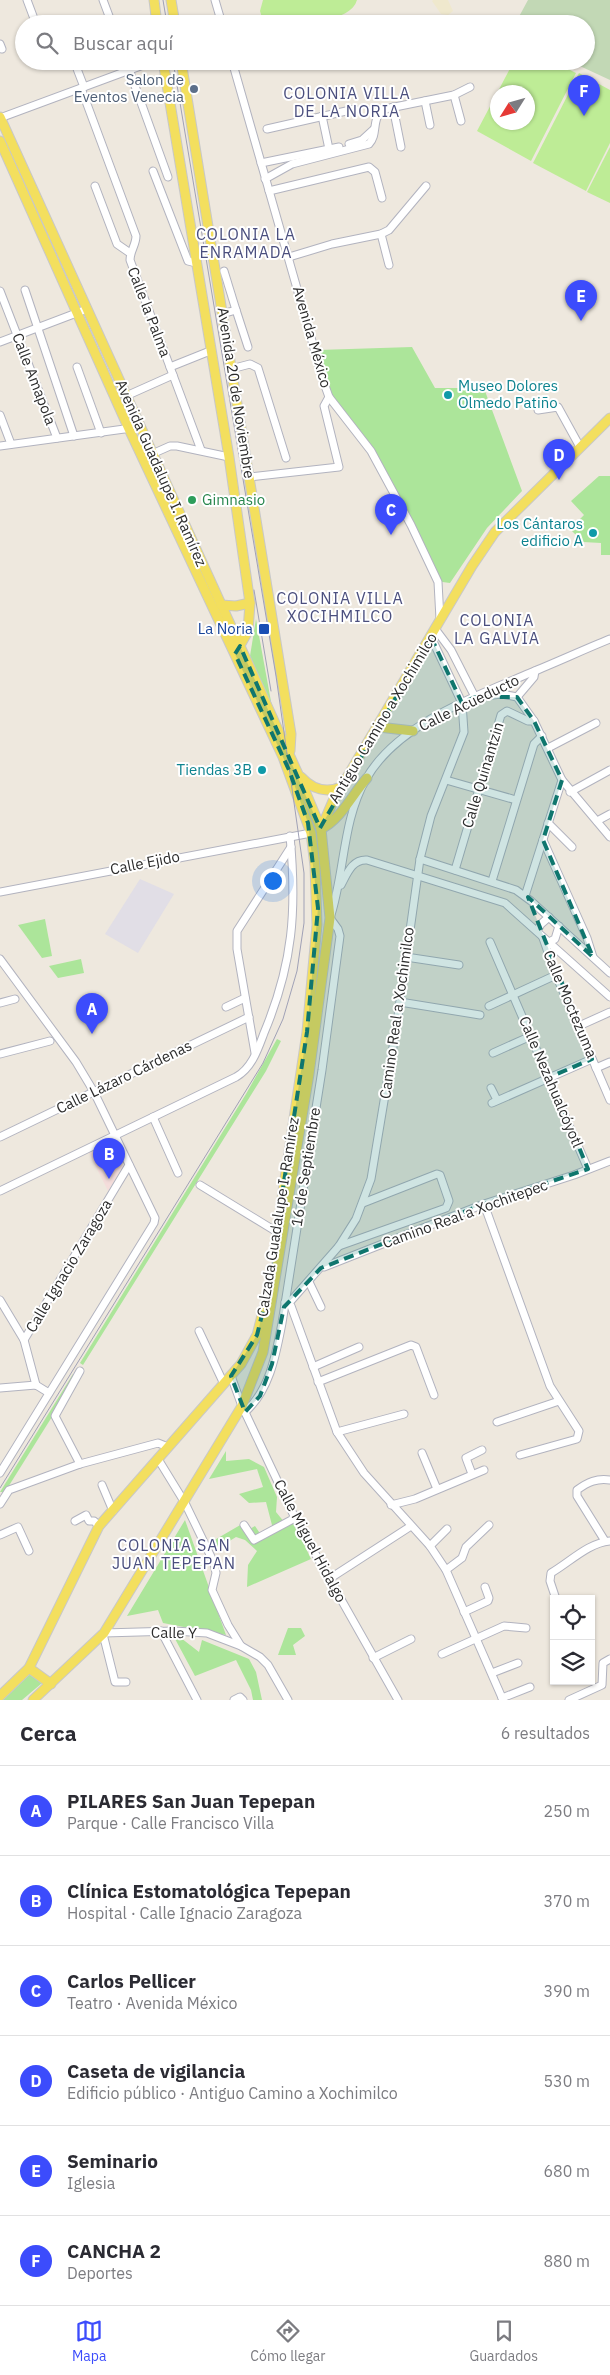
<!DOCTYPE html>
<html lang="es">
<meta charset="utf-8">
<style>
:root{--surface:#fff;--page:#f7f7f7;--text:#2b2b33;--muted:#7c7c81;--line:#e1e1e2;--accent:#3c4cfc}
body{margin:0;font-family:"IBM Plex Sans",sans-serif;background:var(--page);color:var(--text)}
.controls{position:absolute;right:15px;bottom:15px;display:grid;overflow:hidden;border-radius:0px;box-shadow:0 1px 4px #0004}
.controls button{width:45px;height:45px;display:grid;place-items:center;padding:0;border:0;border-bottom:1px solid var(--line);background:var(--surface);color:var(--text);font:25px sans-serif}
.compass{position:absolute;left:490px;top:85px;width:45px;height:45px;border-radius:50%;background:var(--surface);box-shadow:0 1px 4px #0004;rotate:233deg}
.you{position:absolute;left:272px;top:880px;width:18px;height:18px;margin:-12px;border:4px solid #fff;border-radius:50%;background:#1a73e8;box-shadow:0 0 0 8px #1a73e833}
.badge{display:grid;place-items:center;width:32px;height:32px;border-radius:50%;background:var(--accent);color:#fff;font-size:16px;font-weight:700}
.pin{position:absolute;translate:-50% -41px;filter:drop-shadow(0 1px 2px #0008)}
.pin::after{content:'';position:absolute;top:26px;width:18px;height:15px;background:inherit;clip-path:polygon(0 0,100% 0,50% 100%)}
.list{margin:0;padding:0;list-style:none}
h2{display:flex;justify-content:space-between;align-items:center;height:65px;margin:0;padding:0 20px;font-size:21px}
h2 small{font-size:16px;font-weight:400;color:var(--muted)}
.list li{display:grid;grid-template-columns:32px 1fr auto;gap:15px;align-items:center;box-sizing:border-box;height:90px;padding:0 20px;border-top:1px solid var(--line)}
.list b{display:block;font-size:19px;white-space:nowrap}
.list p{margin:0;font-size:16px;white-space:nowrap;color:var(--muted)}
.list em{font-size:16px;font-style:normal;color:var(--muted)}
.icon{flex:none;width:28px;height:28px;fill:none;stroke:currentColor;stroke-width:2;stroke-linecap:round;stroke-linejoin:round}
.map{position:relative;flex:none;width:610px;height:1700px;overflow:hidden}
.search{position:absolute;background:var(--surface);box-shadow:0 1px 4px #0004;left:15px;right:15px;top:15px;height:55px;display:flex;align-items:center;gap:12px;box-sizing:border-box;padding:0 18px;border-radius:28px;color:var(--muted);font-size:19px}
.sheet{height:605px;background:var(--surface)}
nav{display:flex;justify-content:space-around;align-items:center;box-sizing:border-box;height:70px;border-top:1px solid var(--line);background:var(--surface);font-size:14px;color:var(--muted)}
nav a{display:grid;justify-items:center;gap:2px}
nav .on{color:var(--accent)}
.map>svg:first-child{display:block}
.industrial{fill:#e1dee6}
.education{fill:#efe8cd}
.medical{fill:#f4dddb}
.green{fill:#ace59a}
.cemetery{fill:#c2d8b5}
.pitch{fill:#beec96;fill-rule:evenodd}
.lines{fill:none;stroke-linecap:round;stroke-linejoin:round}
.minor-casing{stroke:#b2b3bf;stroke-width:9}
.major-casing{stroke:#c8c8c8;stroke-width:11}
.minor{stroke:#fff;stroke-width:7}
.major{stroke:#f3df5e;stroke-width:9}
.tram{stroke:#a0a1b6;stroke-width:1}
.marked{fill:#0f766e;fill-opacity:0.2;stroke:#0f766e;stroke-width:4;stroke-dasharray:10 6;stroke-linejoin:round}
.service-dot{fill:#5c6f8a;stroke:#fff;stroke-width:2}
.culture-dot{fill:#0f9aa8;stroke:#fff;stroke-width:2}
.leisure-dot{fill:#2e9e5b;stroke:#fff;stroke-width:2}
.transit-dot{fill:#1a4fb4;stroke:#fff;stroke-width:2}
.labels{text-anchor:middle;stroke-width:4;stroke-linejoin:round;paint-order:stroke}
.service-label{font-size:15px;fill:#4e5e75;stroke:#fff;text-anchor:end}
.street-label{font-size:15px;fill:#2c2c2c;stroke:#fff}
.culture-label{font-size:15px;fill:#0d838f;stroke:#fff;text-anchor:end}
.leisure-label{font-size:15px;fill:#27864d;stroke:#fff;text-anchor:start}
.transit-label{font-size:15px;fill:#164399;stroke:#fff;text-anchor:end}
.neighbourhood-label{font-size:16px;letter-spacing:1px;fill:#4b4f7e;stroke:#fff}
</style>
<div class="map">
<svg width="610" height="1700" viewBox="0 0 610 1700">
<rect width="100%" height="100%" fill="#eee8de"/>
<path class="industrial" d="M140 879 174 894 138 953 105 934Z"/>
<path class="education" d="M433 0H448L453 11 448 15 441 14 432 1Z"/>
<path class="medical" d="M111 1143 123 1166 108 1191 89 1153Z"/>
<g class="green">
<path d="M412 347 435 388H459L485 391 522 491 487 528 450 583 435 581 381 469 332 402 318 350Z"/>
<path d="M599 476H610V555H601V543L583 542 570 529 584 515 571 501Z"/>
<path d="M256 619 272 707 250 656Z"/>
<path d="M45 919 52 956 42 958 18 925Z"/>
<path d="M81 959 84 973 58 978 49 966Z"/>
<path d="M277 1039 281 1041 266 1071 83 1365 80 1363 246 1094Z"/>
<path d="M73 1374 75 1380 5 1492H0Z"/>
<path d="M226 1451V1461L249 1459 264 1467 277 1497 276 1512 285 1523H294L311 1559 247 1587 248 1565 257 1551 245 1540 236 1537 215 1550 211 1542 242 1524 248 1530 255 1526 263 1538 273 1529 266 1502 249 1503 239 1494 263 1487 257 1469 209 1479Z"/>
<path d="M185 1520 226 1635 163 1623 158 1610 127 1616Z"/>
<path d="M288 1628H301L305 1636 293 1645 296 1655H278Z"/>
<path d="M174 1637 181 1638 199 1652 202 1640 249 1659 256 1672 262 1700H253L251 1690 236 1660 195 1676Z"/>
<path d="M29 1675 48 1678 22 1700H2Z"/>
</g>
<path class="cemetery" d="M528 0H610V80L569 61H586V24H515Z"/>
<g class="pitch">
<path d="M263 0H357C350 26 285 24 264 24L260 11Z"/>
<path d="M514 61H552L576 73 531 161 477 131ZM528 92V122H498V92Z"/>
<path d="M579 73 610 90V143L586 191 533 163Z"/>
<path d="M610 147V203L587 192Z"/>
</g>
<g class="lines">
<defs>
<g id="minor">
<path d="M27 0 36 24"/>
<path d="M103 0 112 24"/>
<path d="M215 0 222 24"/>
<path d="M0 44 2 49"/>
<path d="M74 61 84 87"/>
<path d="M126 61 168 177"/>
<path d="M232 61 324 383 329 397 371 451 411 525 438 582 440 619"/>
<path d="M81 88 136 236C136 245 130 251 130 260L201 450"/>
<path d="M454 95 461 121"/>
<path d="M425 101 430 125"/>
<path d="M393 107 401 147"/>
<path d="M322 116 329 149"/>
<path d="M0 118 154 61"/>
<path d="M267 129 355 109"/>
<path d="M349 144 362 140 374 129"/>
<path d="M261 163 339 147"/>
<path d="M153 171 188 261 196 263"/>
<path d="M265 179 292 164 369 144C379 134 370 117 385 109L454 95 470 87"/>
<path d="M95 186 117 244 130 253"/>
<path d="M269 191 369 167 375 172 382 198"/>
<path d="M381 234 389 265"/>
<path d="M289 257 332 244 381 234 389 230 426 186"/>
<path d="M224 271 236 310"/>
<path d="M25 290 74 436"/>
<path d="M0 291 57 438"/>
<path d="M222 314 236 310 248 347"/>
<path d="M0 342 87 309"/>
<path d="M77 367 101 433"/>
<path d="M170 367 210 351"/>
<path d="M231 369 250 364 258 368 286 458"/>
<path d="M126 396 173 375"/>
<path d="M538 410 558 407 580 447"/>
<path d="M0 415 11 444"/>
<path d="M0 446 139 427"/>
<path d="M152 454 170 446H177L229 457"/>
<path d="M250 477 339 467 324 406 329 397"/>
<path d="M436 630 451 650 475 697 502 694 517 697 534 721 562 780 610 837"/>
<path d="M517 697 534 677 535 671"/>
<path d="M548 748 596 723"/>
<path d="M446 780 516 800"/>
<path d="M570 792 610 770"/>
<path d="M597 821 610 814"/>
<path d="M548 823 572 847"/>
<path d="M543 840 587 938 593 957"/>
<path d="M420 859 516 890 531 901 610 973"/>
<path d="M455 870 501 715 507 711 528 721H534"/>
<path d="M492 881 534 744 542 736"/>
<path d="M341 885C347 874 352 859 367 860L505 903 610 997"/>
<path d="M0 892 311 833"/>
<path d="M525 896 562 780"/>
<path d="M537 931 541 924 549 917"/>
<path d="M543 938 556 975 610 1100"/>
<path d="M490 942 588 1169"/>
<path d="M549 942 555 939 559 926"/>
<path d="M406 957 459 965"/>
<path d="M0 959 76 1062 94 1092 155 1218 154 1223 0 1473"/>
<path d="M400 1002 480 1015"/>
<path d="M0 1003 15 999"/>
<path d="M489 1006 556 975"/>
<path d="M226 1007 245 998"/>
<path d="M579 1026 610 1012"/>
<path d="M255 1053 237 949V931L291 847"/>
<path d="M493 1053 531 1036"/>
<path d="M0 1054 50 1041"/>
<path d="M596 1068 610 1062"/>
<path d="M491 1088 497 1100"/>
<path d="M492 1103 592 1059"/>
<path d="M153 1117 178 1173"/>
<path d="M0 1137 249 1017"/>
<path d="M200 1185 277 1232"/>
<path d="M0 1191 236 1077C252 1068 258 1049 264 1033 293 964 297 910 290 836"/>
<path d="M484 1204 550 1386 579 1431 577 1439 520 1455"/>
<path d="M339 1246 446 1208 449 1201 440 1175 437 1174 363 1203"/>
<path d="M324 1267 484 1204 574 1175 610 1161"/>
<path d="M309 1282 321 1307"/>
<path d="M0 1300 24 1340 36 1385"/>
<path d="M285 1302 291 1306 337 1432 364 1473 430 1546 446 1570 503 1700"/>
<path d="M289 1303 339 1246 356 1219 371 1179 397 1023 420 859 431 816 464 732 462 703 431 637"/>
<path d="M199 1331 224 1384"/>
<path d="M24 1340 129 1165"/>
<path d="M313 1367 359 1347"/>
<path d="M80 1371 55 1416 80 1464"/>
<path d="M231 1376 242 1406 295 1518 398 1700"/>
<path d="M318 1382 411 1345 416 1347 434 1395"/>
<path d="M36 1385 49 1393"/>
<path d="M0 1388 36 1385"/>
<path d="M245 1412C270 1390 276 1354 282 1323L322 1070 340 936 338 929 330 918C345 873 342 821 366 779 397 724 476 696 530 673 557 662 583 650 610 639"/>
<path d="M497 1422 559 1401"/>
<path d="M337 1432 404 1414"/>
<path d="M422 1453 437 1489"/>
<path d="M158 1459 185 1503 214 1563 216 1573 212 1590 228 1625 241 1646 260 1657 268 1665 288 1700"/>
<path d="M472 1474 466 1458 482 1450"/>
<path d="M102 1485 113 1511"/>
<path d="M0 1504 9 1490 80 1464 158 1443 168 1447"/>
<path d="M391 1505 415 1499 484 1470"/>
<path d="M75 1521 86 1515 89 1521H94L99 1526"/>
<path d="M244 1525 254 1540 295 1518"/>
<path d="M0 1535 18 1527 29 1551"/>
<path d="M605 1541 577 1496V1490C588 1482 597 1478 610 1480"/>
<path d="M430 1546 447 1529"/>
<path d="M446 1570 462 1558 466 1547 489 1525"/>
<path d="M329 1579 411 1526"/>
<path d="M556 1599 550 1581 551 1573C570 1562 588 1543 610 1541"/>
<path d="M464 1612 488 1601 489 1598 485 1587"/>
<path d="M161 1631 197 1700"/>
<path d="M104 1633 174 1631 207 1633 241 1646"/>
<path d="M103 1634 115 1682H126"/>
<path d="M442 1654 504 1626 526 1628"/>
<path d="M373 1658 411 1639"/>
<path d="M492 1673 518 1663"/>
<path d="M502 1698 530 1687"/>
<path d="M234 1700 240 1697 243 1700"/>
<path d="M569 1700 602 1685 603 1663 610 1659"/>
</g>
<g id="major">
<path d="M154 0 157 24"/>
<path d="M171 0 175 24"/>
<path d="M163 61 229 457 250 603 248 631 238 649"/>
<path d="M181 61 291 734 290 751"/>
<path d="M0 117 298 774 321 829 330 918 309 1074 263 1352 242 1406 104 1633 33 1700"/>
<path d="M0 141 129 429 283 757 311 833 315 866 317 925 307 1032 278 1225"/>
<path d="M221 605 236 606 250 603"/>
<path d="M379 727 413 731"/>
<path d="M301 777C312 789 327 794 343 786"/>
<path d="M321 829 333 801 472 566 495 532 610 418"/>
<path d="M321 829C341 819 352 795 367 778"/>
<path d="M29 1668 51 1684"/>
<path d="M0 1696 29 1668 99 1526 241 1364 257 1335 266 1300"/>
</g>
</defs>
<use href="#minor" class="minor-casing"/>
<use href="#major" class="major-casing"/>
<use href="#minor" class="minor"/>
<use href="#major" class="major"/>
<g class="tram">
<path d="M163 0 167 24"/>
<path d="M254 590 271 691"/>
<path d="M0 1488 263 1063 283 1019 297 971 304 923V873L276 676 173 61"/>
</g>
</g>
<path class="marked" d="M431 637 462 703 475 697H517L534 721 562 780 543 840 593 957 528 897 592 1059 550 1077 588 1169 484 1204 321 1268 284 1307 272 1364 260 1396 245 1412 231 1376 257 1335 266 1299 307 1032 318 908 308 823 289 770 235 654 240 646 320 828Z"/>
<circle class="service-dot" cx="194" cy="89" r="5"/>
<g class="culture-dot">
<circle cx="448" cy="395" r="5"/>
<circle cx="593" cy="533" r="5"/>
<circle cx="262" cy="770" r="5"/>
</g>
<circle class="leisure-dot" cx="192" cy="500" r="5"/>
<rect class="transit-dot" x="258" y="623" width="12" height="12" rx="2.5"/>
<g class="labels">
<g class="service-label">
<text x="184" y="85">Salon de<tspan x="184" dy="17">Eventos Venecia</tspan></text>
</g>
<g class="street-label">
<text transform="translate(149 312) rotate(69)" y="5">Calle la Palma</text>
<text transform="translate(312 337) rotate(74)" y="5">Avenida México</text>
<text transform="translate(34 379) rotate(69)" y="5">Calle Amapola</text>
<text transform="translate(236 393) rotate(81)" y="5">Avenida 20 de Noviembre</text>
<text transform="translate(161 473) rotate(66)" y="5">Avenida Guadalupe I. Ramírez</text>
<text transform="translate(469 703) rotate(-26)" y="5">Calle Acueducto</text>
<text transform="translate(383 718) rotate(-59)" y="5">Antiguo Camino a Xochimilco</text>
<text transform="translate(483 775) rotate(-73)" y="5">Calle Quinantzin</text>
<text transform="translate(145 863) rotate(-11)" y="5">Calle Ejido</text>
<text transform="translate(570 1004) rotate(67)" y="5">Calle Moctezuma</text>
<text transform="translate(397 1013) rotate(-82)" y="5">Camino Real a Xochimilco</text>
<text transform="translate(124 1077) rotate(-26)" y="5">Calle Lázaro Cárdenas</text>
<text transform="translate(551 1082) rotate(67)" y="5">Calle Nezahualcóyotl</text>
<text transform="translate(306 1167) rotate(-81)" y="5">16 de Septiembre</text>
<text transform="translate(465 1214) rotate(-20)" y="5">Camino Real a Xochitepec</text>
<text transform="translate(278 1217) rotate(-81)" y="5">Calzada Guadalupe I. Ramírez</text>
<text transform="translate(69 1266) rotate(-59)" y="5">Calle Ignacio Zaragoza</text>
<text transform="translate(310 1541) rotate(62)" y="5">Calle Miguel Hidalgo</text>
<text transform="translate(174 1633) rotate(1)" y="5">Calle Y</text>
</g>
<g class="culture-label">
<text x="458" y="391" text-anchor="start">Museo Dolores<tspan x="458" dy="17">Olmedo Patiño</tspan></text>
<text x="583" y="529">Los Cántaros<tspan x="583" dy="17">edificio A</tspan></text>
<text x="252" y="775">Tiendas 3B</text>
</g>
<g class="leisure-label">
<text x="202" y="505">Gimnasio</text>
</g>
<g class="transit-label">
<text x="253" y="634">La Noria</text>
</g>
<g class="neighbourhood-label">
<text x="347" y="99">COLONIA VILLA<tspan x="347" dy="18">DE LA NORIA</tspan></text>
<text x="246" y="240">COLONIA LA<tspan x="246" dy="18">ENRAMADA</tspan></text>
<text x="340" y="604">COLONIA VILLA<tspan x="340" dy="18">XOCIHMILCO</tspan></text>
<text x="497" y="626">COLONIA<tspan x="497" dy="18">LA GALVIA</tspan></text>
<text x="174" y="1551">COLONIA SAN<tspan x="174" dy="18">JUAN TEPEPAN</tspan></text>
</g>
</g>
</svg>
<div class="controls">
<button><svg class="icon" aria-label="locate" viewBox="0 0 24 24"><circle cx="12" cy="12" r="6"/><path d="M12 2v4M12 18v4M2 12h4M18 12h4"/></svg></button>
<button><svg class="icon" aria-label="layers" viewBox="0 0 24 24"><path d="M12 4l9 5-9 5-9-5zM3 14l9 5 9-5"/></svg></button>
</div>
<svg class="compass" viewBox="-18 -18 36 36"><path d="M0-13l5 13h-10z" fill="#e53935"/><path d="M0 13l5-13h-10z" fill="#7c7c81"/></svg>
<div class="you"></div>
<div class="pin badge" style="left:92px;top:1034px">A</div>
<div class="pin badge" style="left:109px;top:1179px">B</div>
<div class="pin badge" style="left:391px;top:535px">C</div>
<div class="pin badge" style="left:559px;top:480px">D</div>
<div class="pin badge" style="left:581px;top:321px">E</div>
<div class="pin badge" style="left:584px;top:116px">F</div>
<div class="search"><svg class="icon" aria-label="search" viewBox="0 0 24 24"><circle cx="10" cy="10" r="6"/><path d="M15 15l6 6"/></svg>Buscar aquí</div>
</div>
<section class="sheet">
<h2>Cerca<small>6 resultados</small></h2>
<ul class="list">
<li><span class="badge">A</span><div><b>PILARES San Juan Tepepan</b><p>Parque · Calle Francisco Villa</p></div><em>250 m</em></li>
<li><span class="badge">B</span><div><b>Clínica Estomatológica Tepepan</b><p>Hospital · Calle Ignacio Zaragoza</p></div><em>370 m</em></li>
<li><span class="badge">C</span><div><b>Carlos Pellicer</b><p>Teatro · Avenida México</p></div><em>390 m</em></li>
<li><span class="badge">D</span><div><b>Caseta de vigilancia</b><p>Edificio público · Antiguo Camino a Xochimilco</p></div><em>530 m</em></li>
<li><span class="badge">E</span><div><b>Seminario</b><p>Iglesia</p></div><em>680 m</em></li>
<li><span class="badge">F</span><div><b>CANCHA 2</b><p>Deportes</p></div><em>880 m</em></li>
</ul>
</section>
<nav>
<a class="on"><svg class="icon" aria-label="map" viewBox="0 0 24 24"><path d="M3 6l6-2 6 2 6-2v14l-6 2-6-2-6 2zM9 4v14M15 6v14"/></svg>Mapa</a>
<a><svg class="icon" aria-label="directions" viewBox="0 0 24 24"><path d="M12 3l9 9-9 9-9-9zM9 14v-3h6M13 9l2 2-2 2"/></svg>Cómo llegar</a>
<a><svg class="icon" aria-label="saved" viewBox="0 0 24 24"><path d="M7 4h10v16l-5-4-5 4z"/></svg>Guardados</a>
</nav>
